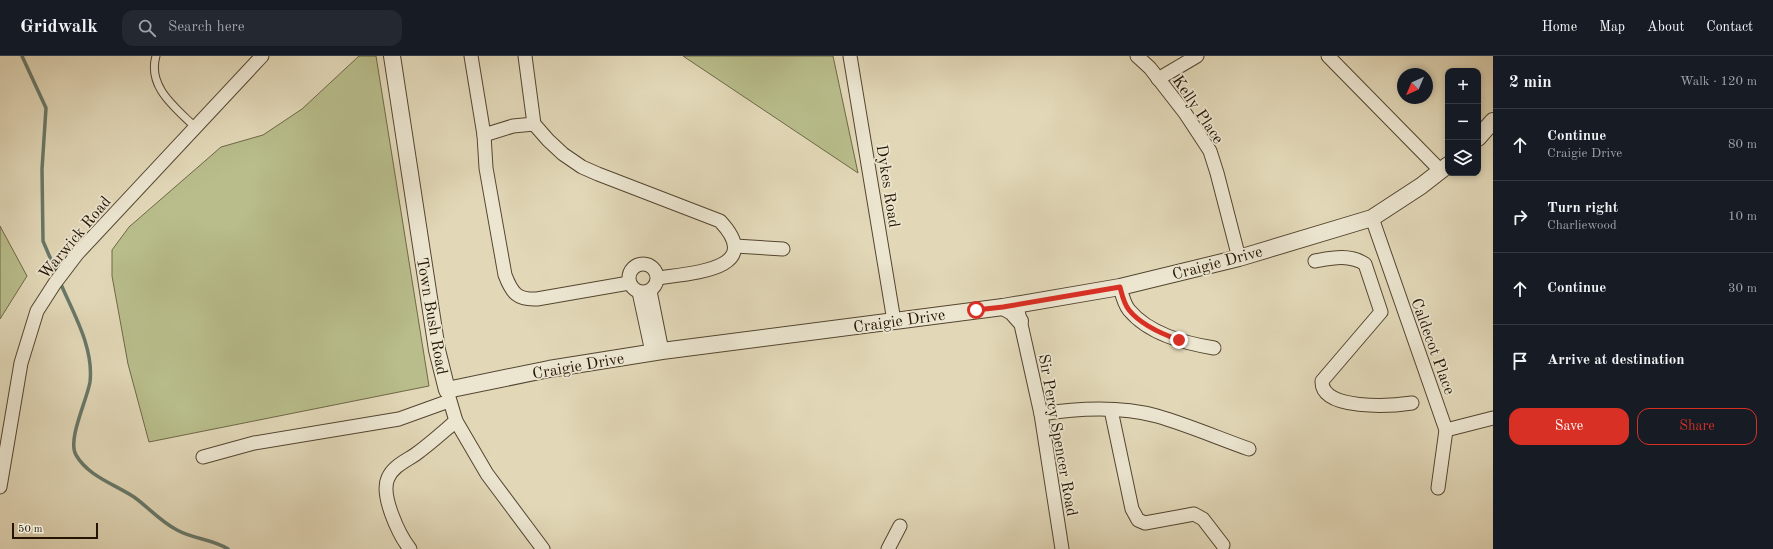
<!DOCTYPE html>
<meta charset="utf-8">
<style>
:root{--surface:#171b24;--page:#242831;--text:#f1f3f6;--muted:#9ea1a6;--line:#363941;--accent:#d93025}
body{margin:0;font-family:"Old Standard TT",serif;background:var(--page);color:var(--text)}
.controls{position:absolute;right:12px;top:12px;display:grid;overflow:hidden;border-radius:8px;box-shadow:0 2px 6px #0003}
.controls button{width:36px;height:36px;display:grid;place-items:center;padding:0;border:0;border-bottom:1px solid var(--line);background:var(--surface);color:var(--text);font:20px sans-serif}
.compass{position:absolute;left:1397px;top:12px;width:36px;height:36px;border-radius:50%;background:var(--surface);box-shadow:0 2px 6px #0003;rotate:224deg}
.scale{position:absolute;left:12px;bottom:10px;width:86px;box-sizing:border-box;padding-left:4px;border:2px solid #241402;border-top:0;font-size:11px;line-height:14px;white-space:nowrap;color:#241402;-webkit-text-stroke:3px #ece6d1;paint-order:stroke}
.stop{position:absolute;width:12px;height:12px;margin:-9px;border:3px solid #d93025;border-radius:50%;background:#fff}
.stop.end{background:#d93025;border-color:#fff;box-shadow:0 1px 4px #0008}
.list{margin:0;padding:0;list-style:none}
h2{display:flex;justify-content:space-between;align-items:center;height:52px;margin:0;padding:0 16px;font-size:17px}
h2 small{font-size:13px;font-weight:400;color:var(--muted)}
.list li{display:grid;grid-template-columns:26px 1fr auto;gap:12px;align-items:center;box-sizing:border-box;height:72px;padding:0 16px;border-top:1px solid var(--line)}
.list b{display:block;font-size:15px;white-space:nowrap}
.list p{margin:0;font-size:13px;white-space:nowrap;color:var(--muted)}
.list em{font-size:13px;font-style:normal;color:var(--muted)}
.actions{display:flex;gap:8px;padding:12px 16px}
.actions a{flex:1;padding:9px 0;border:1px solid var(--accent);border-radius:12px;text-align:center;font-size:14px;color:var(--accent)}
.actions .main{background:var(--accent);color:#fff}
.icon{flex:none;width:22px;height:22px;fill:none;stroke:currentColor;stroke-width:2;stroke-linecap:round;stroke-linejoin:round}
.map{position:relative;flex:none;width:1493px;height:493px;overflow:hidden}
header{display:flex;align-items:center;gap:24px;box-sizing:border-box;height:56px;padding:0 20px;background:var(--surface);border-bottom:1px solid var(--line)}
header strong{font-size:19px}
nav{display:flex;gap:22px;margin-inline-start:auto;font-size:14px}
.search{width:280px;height:36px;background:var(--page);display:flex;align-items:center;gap:10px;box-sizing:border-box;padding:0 14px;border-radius:12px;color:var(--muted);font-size:15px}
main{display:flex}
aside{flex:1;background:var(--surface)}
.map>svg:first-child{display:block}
.green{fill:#b8bd8b;stroke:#6e6846}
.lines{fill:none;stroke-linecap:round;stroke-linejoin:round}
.stream{stroke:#687869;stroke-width:3.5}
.service-casing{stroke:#544530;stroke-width:9}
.minor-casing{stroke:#544530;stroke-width:15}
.tertiary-casing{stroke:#544530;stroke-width:18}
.service{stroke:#ece6d1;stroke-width:7}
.minor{stroke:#ece6d1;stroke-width:13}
.tertiary{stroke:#ece6d1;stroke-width:16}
.route{stroke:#d93025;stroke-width:5}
.labels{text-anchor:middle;stroke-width:3.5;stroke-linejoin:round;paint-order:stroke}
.street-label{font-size:16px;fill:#241402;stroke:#ece6d1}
</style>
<header>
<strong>Gridwalk</strong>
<div class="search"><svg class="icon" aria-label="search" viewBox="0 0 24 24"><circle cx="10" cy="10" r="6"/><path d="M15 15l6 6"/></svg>Search here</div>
<nav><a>Home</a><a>Map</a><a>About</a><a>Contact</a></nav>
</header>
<main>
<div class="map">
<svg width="1493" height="493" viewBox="0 0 1493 493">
<rect width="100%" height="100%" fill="#e2d8b8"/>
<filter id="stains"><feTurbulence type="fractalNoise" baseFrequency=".005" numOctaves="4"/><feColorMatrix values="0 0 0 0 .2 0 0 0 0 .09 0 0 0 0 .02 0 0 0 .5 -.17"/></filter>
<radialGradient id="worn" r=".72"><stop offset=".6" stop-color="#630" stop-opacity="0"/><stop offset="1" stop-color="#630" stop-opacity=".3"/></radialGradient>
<g class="green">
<path d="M359 0H376L429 330 149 386 128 308 112 220V194L129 171 221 91 263 79 302 53Z"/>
<path d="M683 0H833L858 117Z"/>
<path d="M0 170 27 220 0 263Z"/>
</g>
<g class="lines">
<g class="stream">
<path d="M22 0 46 52 42 113 43 185 57 218"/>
<path d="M60 226C73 257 94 291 90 326 87 344 67 384 76 399 88 420 114 428 134 441 148 451 161 466 177 474 193 483 212 483 228 493"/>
</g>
<defs>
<path id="service" d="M156 0C147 31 176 52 195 71"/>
<g id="minor">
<path d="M471 0 484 79 486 112 505 219C512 237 517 244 537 243L629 227"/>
<path d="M525 0 534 68 548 84 563 98 582 111 598 118 720 165C766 214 691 217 658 222"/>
<path d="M850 0 894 265"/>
<path d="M1137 0 1150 12 1185 57 1210 95 1217 117 1239 202"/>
<path d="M1328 0 1441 115"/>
<path d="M1158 23 1197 0"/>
<path d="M484 79 513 70 534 68"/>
<path d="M1372 162 1446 374 1438 432"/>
<path d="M735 190 783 193"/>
<path d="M1315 205C1332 202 1349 198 1365 208L1381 256 1322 325C1321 355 1392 350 1412 347"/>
<circle cx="643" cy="222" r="14"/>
<path d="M1120 231C1122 239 1124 248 1129 254 1149 278 1184 287 1214 292"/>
<path d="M650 235 662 295"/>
<path d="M639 236 652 296"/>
<path d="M1018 255 1041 358 1062 493"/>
<path d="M448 338 456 365 487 418 543 493"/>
<path d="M1111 354 1132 453 1138 464 1145 467 1194 458 1203 463 1223 489"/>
<path d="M1041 358C1079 352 1120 350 1157 360 1188 369 1218 382 1249 393"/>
<path d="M1446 374 1493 362"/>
<path d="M203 401 254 387 399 363 449 345"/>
<path d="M0 431 21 307 37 255 55 227 77 198 262 0"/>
<path d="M410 493C399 479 380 439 388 422 393 410 406 405 416 398 430 388 443 376 456 365"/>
<path d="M888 493 900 470"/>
</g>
<g id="tertiary">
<path d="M392 0 437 294 447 334 549 313 662 295 1003 251 1120 231 1239 202 1372 162 1421 130 1448 109"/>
<path d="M1478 82 1493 65"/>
<path d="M1003 251 1012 256 1020 265"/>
</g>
</defs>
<use href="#service" class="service-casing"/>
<use href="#minor" class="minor-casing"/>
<use href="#tertiary" class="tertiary-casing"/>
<use href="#service" class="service"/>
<use href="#minor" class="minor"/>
<use href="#tertiary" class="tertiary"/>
</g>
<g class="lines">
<path class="route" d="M976 254 1003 251 1120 231C1122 239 1124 248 1129 254 1141 269 1162 278 1179 284"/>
</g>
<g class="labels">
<g class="street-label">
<text transform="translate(1199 53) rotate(56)" y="6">Kelly Place</text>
<text transform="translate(889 130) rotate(81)" y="6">Dykes Road</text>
<text transform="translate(74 181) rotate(-50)" y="6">Warwick Road</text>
<text transform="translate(1217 206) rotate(-15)" y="6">Craigie Drive</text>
<text transform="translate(433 260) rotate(80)" y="6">Town Bush Road</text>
<text transform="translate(899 264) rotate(-8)" y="6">Craigie Drive</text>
<text transform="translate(1434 290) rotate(70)" y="6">Caldecot Place</text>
<text transform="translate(578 309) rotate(-10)" y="6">Craigie Drive</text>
<text transform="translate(1059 379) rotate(80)" y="6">Sir Percy Spencer Road</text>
</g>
</g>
<rect width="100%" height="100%" filter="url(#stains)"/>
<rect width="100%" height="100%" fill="url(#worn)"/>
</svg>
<div class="controls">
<button>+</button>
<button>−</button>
<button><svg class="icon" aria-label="layers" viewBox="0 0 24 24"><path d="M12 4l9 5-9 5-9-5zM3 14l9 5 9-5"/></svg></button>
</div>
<svg class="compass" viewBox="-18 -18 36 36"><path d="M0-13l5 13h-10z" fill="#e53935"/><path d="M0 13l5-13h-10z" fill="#9ea1a6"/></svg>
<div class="scale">50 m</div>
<div class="stop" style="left:976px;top:254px"></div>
<div class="stop end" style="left:1179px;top:284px"></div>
</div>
<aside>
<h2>2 min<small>Walk · 120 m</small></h2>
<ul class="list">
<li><svg class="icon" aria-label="ahead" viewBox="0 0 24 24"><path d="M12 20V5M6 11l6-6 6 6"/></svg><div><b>Continue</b><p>Craigie Drive</p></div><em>80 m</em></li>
<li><svg class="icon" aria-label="right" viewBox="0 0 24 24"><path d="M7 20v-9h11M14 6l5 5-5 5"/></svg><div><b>Turn right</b><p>Charliewood</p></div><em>10 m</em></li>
<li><svg class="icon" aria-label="ahead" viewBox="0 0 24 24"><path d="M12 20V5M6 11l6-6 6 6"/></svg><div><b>Continue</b></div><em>30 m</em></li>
<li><svg class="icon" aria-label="arrive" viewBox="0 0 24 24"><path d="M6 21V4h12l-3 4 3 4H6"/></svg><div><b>Arrive at destination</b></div></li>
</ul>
<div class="actions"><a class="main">Save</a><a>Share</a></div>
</aside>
</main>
